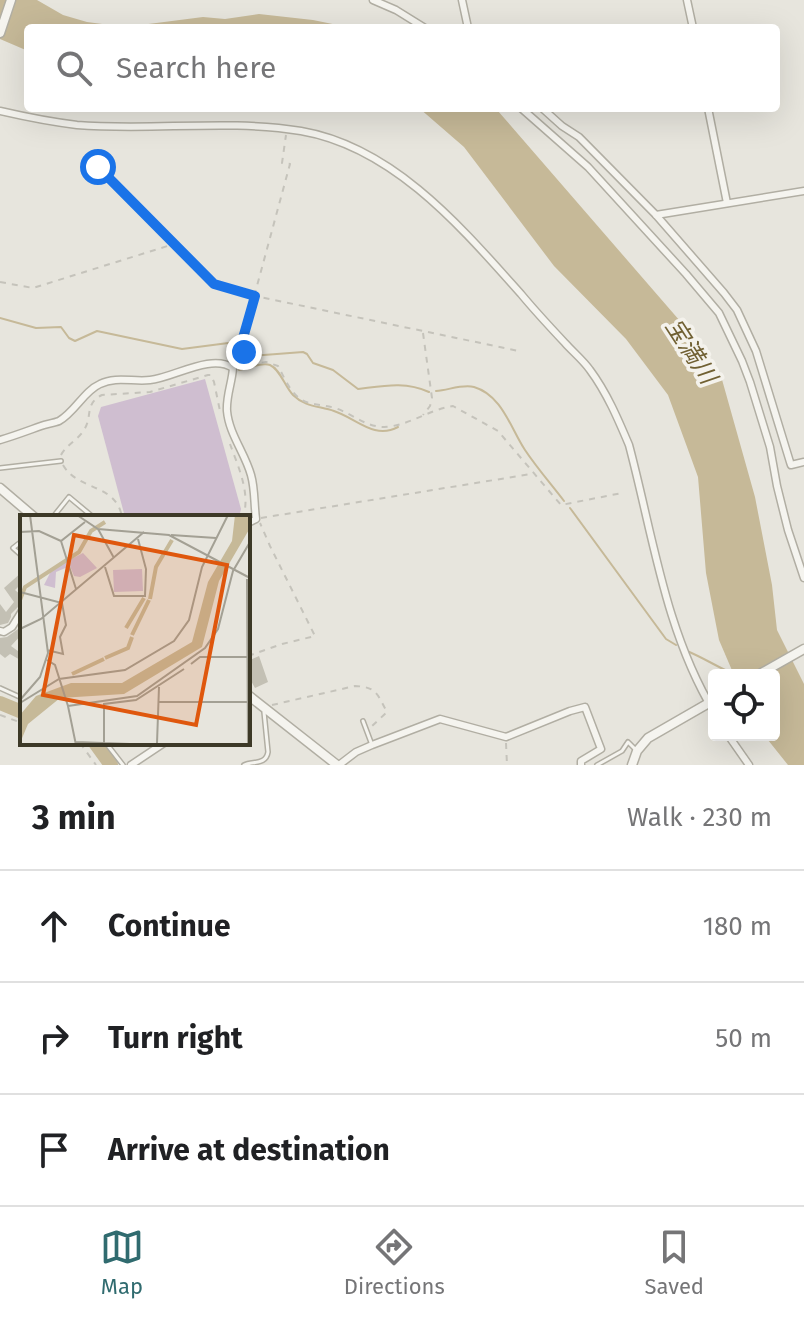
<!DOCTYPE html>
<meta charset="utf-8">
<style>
:root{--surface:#fff;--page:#f6f6f6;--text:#202124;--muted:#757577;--line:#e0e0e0;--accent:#306b6f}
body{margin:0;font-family:"Fira Sans","Noto Sans JP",sans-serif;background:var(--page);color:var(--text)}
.controls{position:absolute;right:24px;bottom:24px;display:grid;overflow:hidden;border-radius:8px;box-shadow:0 8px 32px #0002}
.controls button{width:72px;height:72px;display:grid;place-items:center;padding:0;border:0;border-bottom:2px solid var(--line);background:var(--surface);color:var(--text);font:40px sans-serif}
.stop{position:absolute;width:24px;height:24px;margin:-18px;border:6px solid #1a73e8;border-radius:50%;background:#fff}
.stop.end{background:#1a73e8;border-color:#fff;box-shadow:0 2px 8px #0008}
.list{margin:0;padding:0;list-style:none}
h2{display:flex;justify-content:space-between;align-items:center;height:104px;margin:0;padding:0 32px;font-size:34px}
h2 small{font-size:26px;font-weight:400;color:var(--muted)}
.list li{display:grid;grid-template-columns:52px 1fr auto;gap:24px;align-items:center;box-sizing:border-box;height:112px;padding:0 32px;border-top:2px solid var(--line)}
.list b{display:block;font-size:30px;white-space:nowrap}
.list em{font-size:26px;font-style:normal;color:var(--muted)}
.icon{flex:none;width:44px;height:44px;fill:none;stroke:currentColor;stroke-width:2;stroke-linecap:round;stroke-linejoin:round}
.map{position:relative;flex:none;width:804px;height:765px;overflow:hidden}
.search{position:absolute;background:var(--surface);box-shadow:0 8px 32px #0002;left:24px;right:24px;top:24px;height:88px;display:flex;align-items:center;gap:20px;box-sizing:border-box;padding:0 28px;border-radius:8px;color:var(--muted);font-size:30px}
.sheet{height:440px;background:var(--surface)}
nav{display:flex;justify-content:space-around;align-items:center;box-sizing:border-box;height:112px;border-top:2px solid var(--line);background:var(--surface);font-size:22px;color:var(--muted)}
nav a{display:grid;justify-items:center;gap:4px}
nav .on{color:var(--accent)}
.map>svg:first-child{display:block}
.green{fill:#cfbed0}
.water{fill:#c6b998}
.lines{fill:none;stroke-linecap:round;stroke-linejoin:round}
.stream{stroke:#c6b998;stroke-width:2}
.river{stroke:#c6b998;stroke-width:14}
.building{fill:#c3c0b4}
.service-casing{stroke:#b1aea3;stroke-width:6}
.minor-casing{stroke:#b1aea3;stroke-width:9}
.tertiary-casing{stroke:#b1aea3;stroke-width:11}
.path{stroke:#c5c3bb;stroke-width:2;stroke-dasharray:6 6;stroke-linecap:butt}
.service{stroke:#f5f4ef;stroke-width:3}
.minor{stroke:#f5f4ef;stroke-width:6}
.tertiary{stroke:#f5f4ef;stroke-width:8}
.route{stroke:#1a73e8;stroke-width:10}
.labels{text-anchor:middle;stroke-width:7;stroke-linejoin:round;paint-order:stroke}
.water-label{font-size:24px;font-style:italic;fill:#706032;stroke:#f4f2ec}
.inset-river{fill:none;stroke:#c6b998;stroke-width:4}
.inset-road{fill:none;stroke:#a3a094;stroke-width:2}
.view{fill:#df570d;fill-opacity:0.15;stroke:#df570d;stroke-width:4}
.inset-edge{fill:none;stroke:#3d3927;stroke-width:4}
</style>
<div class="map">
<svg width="804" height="765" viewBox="0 0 804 765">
<rect width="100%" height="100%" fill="#e7e5dd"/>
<path class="green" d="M205 379 241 509 239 517H125L98 416 101 407Z"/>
<g class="water">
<path d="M0 0H37L63 15 87 22 125 27 203 17 225 19 259 14 313 20 352 28H28V51L0 39Z"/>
<path d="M419 108H495L498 111 680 321 721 376 755 497 772 585 777 630 804 684V765H788L764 735H774V675H734L719 640 706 573 698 477 668 395 626 339 554 266 464 147Z"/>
</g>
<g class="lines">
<g class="stream">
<path d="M0 318 36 328 61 327 69 338 75 341 97 331 182 349 236 342"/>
<path d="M244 344 249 356 303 352 307 354 313 363 333 370 358 389C383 386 405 381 429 392"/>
<path d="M239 370C248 368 261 362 270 365 280 369 285 387 293 395 305 407 319 406 334 411 356 418 374 440 398 427"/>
<path d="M436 391C449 390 462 384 474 387 502 395 511 429 525 450 537 468 551 484 564 501"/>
<path d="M570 508 666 639 676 645"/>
<path d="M687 651C704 658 719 668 736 675"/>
</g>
<g class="river">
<path d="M0 703 22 712"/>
<path d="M95 743 111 765"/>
</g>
</g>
<g class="building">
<path d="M22 572V583L15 590 22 596V605L19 606 11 614V617L8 623 0 625V604L6 612 14 602 4 588Z"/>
<path d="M18 629 22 634 11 646 22 654V661L10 654 5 658 0 654V638L7 637Z"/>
<path d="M259 656 268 682 255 688 250 679 248 680V661Z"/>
</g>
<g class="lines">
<defs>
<g id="service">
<path d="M0 468 61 461"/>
<path d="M53 517 69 497 93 517"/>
<path d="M22 541 13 548 22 556"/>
<path d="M0 688 22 698"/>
<path d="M363 721 372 745"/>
<path d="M106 743 123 765"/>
<path d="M244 765C253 761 266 765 268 752L264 712"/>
<path d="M597 765 622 751 628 742 637 751"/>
</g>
<g id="minor">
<path d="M373 0 396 10 425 28"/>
<path d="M462 0 468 28"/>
<path d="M687 0 693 28"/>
<path d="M521 108 588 167 686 274 719 313 742 361 750 382 770 447 777 486 788 530 804 578"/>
<path d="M542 108 562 126 579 137 656 215 724 293 737 310 756 351 790 462 791 465 804 462"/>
<path d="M708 108 727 203"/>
<path d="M0 111C26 117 51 122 77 125 152 131 227 119 301 131 394 147 462 228 521 294 535 311 550 327 565 343 573 352 583 360 590 370 607 393 618 419 629 445 653 535 665 631 714 712"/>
<path d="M656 215 804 191"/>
<path d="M0 440C14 436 27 431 41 426 47 424 54 423 59 421 75 412 84 391 100 384 116 376 133 382 150 380 173 378 211 353 233 368 232 383 226 396 227 411 229 434 245 453 251 475 255 489 254 504 256 519L248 523"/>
<path d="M0 631 4 632 12 627 22 611"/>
<path d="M728 735 749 765"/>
<path d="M131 765 164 743"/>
<path d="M339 765 356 752 372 745 440 719 506 737 570 711 585 707 601 749 581 761V765"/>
</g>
<g id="tertiary">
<path d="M0 33 11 0"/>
<path d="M0 488 34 517"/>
<path d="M758 675 804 649"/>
<path d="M248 695 337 765"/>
<path d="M632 765 637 751 648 738 714 700"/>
</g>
</defs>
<use href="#service" class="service-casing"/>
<use href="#minor" class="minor-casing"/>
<use href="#tertiary" class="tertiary-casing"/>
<g class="path">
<path d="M174 244 214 284 255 296 519 351"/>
<path d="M0 282 33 288 174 244 98 167"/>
<path d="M423 333 432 398 430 406 423 415"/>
<path d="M238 363 244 358 241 345 290 164 282 163 286 135"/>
<path d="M238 367 266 362 278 366C284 377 289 390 299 398 310 406 322 404 335 408 356 415 369 431 393 426 414 422 432 409 453 406L498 431 561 505 622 493"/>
<path d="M230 444C238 466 251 494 243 517"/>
<path d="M61 455C67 444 78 440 84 430 93 416 84 404 102 395L150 392 208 375H211L214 382 220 411"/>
<path d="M63 465C78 491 116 483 122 517"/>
<path d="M261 518 531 474"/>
<path d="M248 656 282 644 315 636 270 546 260 523"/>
<path d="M272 705 355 686C377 687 377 694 387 712L370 728"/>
<path d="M0 715 22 723"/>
<path d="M80 743 96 765"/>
<path d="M506 743 507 765"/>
</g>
<use href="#service" class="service"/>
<use href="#minor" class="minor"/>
<use href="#tertiary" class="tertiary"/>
</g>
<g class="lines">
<path class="route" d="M98 167 214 284 255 296 241 345 244 352"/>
</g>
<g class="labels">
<g class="water-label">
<text transform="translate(691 351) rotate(57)" y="8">宝満川</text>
</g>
</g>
<g transform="translate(20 515)">
<rect width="230" height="230" fill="#e7e5dd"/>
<path d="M63 38 77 53 60 62 54 61 50 51 36 57 35 73 24 70 32 54ZM122 54 123 76 94 77 93 55Z" fill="#cfbed0"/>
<path d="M215 0H230V13L199 66 182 132 104 179 40 183 8 209 0 228V200L16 181 51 168H102L172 127 188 67 212 26Z" fill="#c6b998"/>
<path class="inset-river" d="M130 84 136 52 152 25M0 85 5 72 59 37 71 16 85 7M106 113 124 83M112 120 129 85M85 143 108 133 112 122M52 159 84 144"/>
<path class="inset-road" d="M57 0 78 14 149 20 230 63M78 14 94 43M0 17 19 16 41 26 65 7M151 20 196 23M41 26 56 74M85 52 94 81H125L126 54 118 24M227 64 228 230M0 77 42 88 46 110 40 122 43 139 27 135M0 114 21 104 124 17M27 145 35 150 48 191 56 230M171 149 180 142H230M0 185 20 162 28 138 10 0M138 187H228M0 188 39 164 105 155 154 126 169 105 182 52 208 0M48 191 117 181 185 133 198 114 213 56 230 27M56 227 137 230M137 228 139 172M84 230V189L116 185 164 154"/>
<path class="view" d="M54 20 207 50 176 210 23 180Z"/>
<rect width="230" height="230" class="inset-edge"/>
</g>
</svg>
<div class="controls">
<button><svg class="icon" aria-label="locate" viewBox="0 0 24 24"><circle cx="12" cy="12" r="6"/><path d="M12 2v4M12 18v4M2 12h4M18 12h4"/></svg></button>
</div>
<div class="stop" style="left:98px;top:167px"></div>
<div class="stop end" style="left:244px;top:352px"></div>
<div class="search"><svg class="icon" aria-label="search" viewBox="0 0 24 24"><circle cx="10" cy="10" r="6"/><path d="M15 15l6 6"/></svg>Search here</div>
</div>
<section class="sheet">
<h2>3 min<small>Walk · 230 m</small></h2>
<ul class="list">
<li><svg class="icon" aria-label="ahead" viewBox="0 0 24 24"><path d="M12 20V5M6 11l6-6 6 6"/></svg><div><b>Continue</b></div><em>180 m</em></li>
<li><svg class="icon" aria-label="right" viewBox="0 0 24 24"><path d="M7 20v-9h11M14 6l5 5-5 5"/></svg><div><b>Turn right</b></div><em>50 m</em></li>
<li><svg class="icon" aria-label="arrive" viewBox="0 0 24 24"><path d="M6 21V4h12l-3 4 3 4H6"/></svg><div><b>Arrive at destination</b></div></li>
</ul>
</section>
<nav>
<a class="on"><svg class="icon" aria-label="map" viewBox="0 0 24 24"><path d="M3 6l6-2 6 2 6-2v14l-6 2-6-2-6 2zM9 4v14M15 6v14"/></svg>Map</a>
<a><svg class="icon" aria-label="directions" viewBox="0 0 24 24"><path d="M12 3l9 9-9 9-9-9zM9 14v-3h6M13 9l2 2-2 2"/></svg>Directions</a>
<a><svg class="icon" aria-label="saved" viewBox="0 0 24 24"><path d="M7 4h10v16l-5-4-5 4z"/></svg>Saved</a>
</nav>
